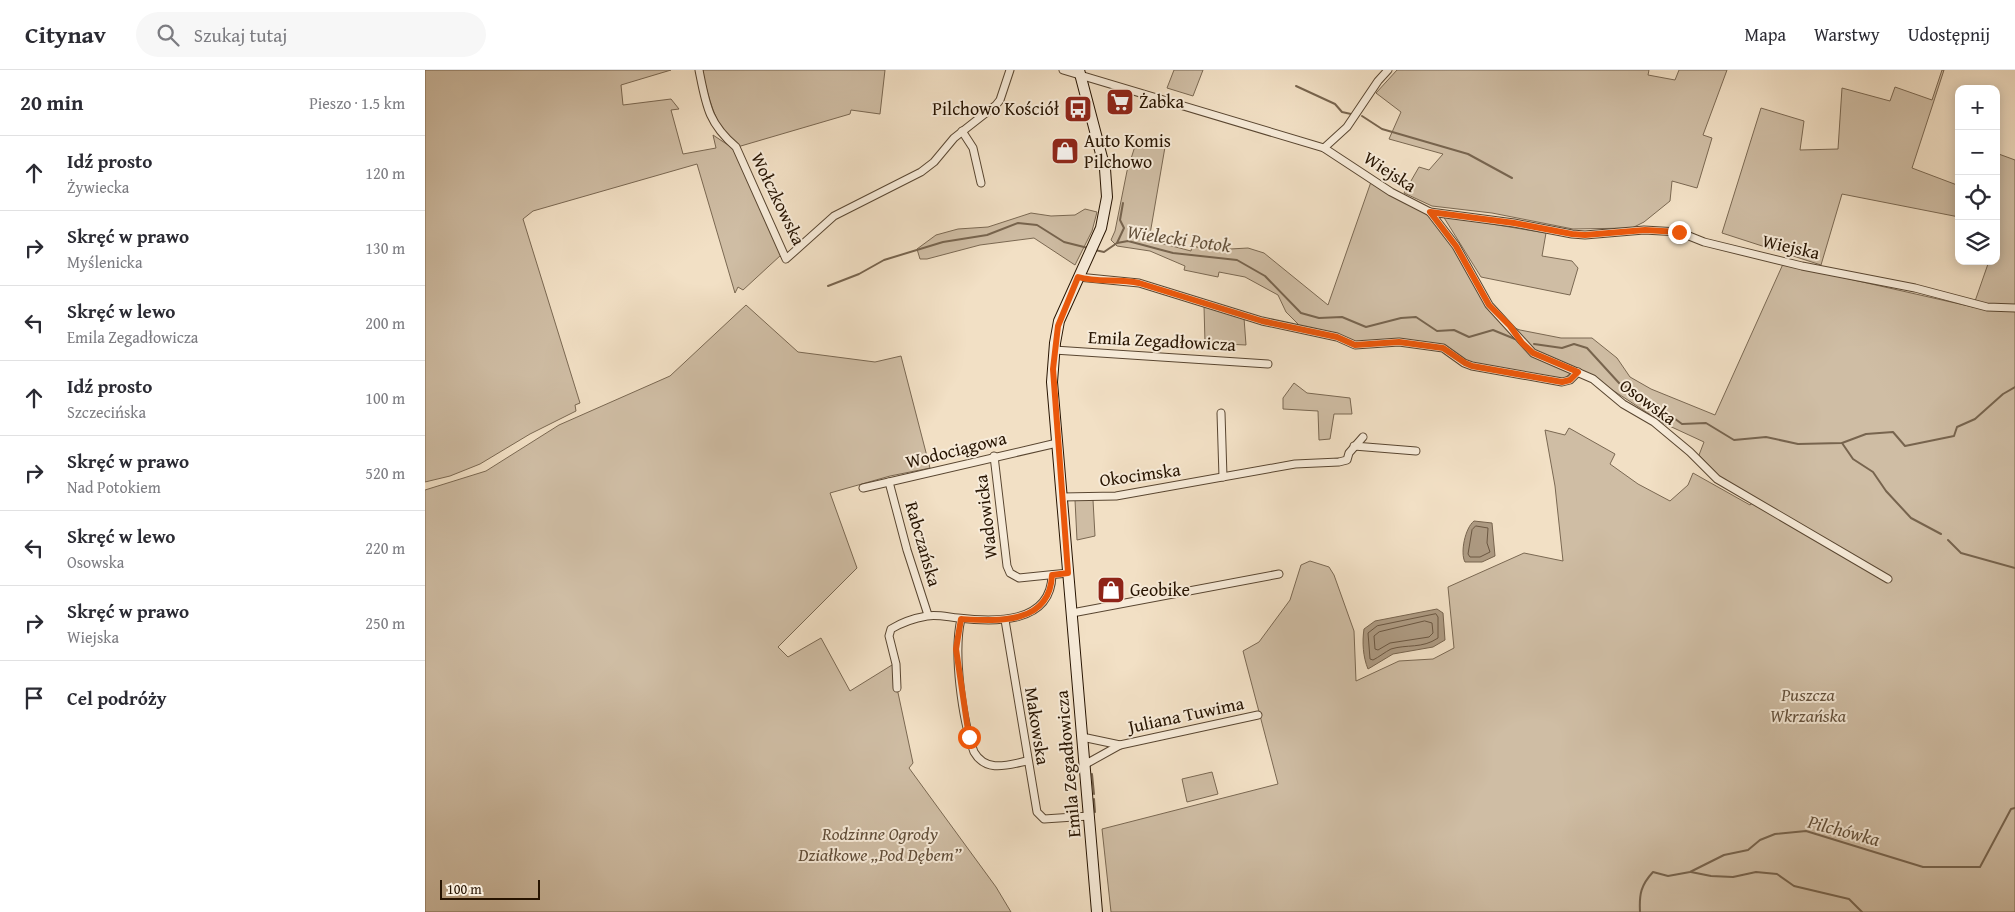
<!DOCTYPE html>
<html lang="pl">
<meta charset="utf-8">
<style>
:root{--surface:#fff;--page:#f7f7f7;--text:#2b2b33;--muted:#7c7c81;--line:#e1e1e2}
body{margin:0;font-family:"Gentium Book Plus",serif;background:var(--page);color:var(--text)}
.controls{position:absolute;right:15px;top:15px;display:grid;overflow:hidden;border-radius:10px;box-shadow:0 2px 12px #0003}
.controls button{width:45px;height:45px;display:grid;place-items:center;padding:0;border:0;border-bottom:1px solid var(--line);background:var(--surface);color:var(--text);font:25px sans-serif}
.scale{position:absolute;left:15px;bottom:12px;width:100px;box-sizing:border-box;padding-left:5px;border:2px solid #261300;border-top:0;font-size:14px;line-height:18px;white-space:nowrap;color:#261300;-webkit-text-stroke:4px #f7ebd9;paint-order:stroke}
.stop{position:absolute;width:15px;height:15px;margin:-11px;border:4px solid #ea580c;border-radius:50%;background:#fff}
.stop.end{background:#ea580c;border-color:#fff;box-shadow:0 1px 5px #0008}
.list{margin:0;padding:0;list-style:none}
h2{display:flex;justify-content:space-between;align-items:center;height:65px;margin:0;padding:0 20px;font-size:21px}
h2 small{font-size:16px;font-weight:400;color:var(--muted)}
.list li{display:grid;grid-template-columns:32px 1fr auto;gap:15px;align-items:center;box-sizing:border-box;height:75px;padding:0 20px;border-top:1px solid var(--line)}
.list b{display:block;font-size:19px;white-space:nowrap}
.list p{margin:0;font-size:16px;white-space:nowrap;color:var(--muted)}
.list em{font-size:16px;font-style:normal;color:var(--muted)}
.icon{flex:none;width:28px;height:28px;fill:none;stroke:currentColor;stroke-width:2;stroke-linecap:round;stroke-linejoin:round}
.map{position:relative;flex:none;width:1590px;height:842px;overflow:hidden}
header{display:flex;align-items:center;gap:30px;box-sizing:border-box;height:70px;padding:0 25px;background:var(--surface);border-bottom:1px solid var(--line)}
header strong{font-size:24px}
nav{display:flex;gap:28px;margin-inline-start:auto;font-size:18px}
.search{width:350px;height:45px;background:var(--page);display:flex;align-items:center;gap:12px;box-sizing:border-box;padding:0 18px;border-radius:28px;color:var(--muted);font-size:19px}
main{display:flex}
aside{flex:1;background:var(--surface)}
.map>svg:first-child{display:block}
.green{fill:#cfbda4;stroke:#7a6852}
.water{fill:#ad9a82;stroke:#77644e}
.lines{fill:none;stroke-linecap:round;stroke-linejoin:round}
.shore{stroke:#6a5641;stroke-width:1}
.stream{stroke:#77644e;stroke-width:2}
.minor-casing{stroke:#594631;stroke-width:9}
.secondary-casing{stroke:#261300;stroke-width:12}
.minor{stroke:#f7ebd9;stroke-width:7}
.secondary{stroke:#f7ebd9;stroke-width:10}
.route{stroke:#ea580c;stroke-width:6}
.labels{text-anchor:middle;stroke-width:4;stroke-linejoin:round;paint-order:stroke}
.poi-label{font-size:18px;fill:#261300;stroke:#f7ebd9;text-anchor:start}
.street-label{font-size:18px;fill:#261300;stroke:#f7ebd9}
.park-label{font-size:18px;font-style:italic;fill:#614e39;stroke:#f7ebd9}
.water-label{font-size:19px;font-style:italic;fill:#63503a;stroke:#f7ebd9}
</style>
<header>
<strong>Citynav</strong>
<div class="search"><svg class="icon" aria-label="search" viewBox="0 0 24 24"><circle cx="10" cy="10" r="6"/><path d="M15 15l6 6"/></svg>Szukaj tutaj</div>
<nav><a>Mapa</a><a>Warstwy</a><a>Udostępnij</a></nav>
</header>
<main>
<aside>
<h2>20 min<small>Pieszo · 1.5 km</small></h2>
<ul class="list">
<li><svg class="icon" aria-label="ahead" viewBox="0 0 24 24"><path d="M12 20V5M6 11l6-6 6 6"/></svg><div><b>Idź prosto</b><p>Żywiecka</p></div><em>120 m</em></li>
<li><svg class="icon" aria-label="right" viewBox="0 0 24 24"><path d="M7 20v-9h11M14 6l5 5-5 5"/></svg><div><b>Skręć w prawo</b><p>Myślenicka</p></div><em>130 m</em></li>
<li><svg class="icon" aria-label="left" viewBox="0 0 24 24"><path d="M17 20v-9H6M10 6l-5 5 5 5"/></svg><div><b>Skręć w lewo</b><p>Emila Zegadłowicza</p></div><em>200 m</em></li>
<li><svg class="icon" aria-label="ahead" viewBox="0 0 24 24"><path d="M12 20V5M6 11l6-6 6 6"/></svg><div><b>Idź prosto</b><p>Szczecińska</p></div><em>100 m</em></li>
<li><svg class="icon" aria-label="right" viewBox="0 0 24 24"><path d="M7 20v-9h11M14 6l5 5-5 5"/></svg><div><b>Skręć w prawo</b><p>Nad Potokiem</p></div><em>520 m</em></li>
<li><svg class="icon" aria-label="left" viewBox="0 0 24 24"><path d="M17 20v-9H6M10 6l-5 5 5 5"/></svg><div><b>Skręć w lewo</b><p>Osowska</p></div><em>220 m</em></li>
<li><svg class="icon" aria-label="right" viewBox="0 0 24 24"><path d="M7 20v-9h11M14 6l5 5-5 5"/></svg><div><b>Skręć w prawo</b><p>Wiejska</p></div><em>250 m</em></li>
<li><svg class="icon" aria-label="arrive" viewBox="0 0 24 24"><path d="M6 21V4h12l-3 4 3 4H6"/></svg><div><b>Cel podróży</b></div></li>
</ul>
</aside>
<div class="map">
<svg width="1590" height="842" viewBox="0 0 1590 842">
<rect width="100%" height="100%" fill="#f2e0c5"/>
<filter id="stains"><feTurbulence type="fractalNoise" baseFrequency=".004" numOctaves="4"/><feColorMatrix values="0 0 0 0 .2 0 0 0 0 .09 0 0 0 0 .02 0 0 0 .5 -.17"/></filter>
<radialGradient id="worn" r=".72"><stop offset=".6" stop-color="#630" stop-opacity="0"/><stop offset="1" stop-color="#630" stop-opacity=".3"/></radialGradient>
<g class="green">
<path d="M0 0H246L196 15 198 35 246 29 254 39 246 40 258 84 291 78 288 65 306 77C290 50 284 31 277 0H460L455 44 426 40 425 44 309 78 356 185 318 220 313 217 310 223 272 94 108 141 98 149 155 333 150 335 151 341 105 364 55 394 25 406 0 412Z"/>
<path d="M749 0H778L768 26 742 18Z"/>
<path d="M972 0H1224L1223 5 1250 10 1254 0H1302L1278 65 1287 68 1272 118 1247 111 1245 131 1219 152 1207 158 1148 159 1067 143 1007 136 979 123 994 97 1004 100 1018 84 964 69 976 42 951 23Z"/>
<path d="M1517 0H1519L1487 98 1532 115 1534 112V147L1417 124 1396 195 1297 163 1336 38 1379 51 1375 80 1413 79 1417 18 1465 31 1470 17 1507 30Z"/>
<path d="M712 70 740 77 724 170 766 181 767 176 787 180 823 178 839 183 903 235 947 109 1005 142 1076 253 1095 260 1136 268H1167L1192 288 1205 307 1226 319 1290 345 1358 194 1548 237 1564 191H1571V166L1574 155 1571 154V83L1590 90V842H686L677 759 853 714 818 581 834 572 865 530 876 495 885 491 904 497 909 505 929 561 931 611 974 591 1008 589 1029 578 1023 517 1099 483 1138 491 1130 416 1120 360 1140 365 1144 358 1190 384 1185 394 1213 414 1245 431 1263 415 1268 403 1325 435 1331 430 1298 410 1274 385 1279 372 1238 353 1169 308 1151 299 1137 310 1045 293 1017 275 936 273 873 257V254L861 242 853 225 820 207 794 202 793 207 759 200 760 196 725 181 692 176 686 170 690 161 702 101Z"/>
<path d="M660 139 672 142 667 161 650 195 609 168 555 175 502 189H495L492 179 511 165 533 159 563 157 606 143 626 146 650 145Z"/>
<path d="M1018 146 1121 163 1117 186 1147 191 1153 198 1145 225 1056 207Z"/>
<path d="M321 235 373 282 450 292 476 286 505 398 465 406 405 423 432 498 353 577 363 587 396 568 425 621 467 595 472 606V618L488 693 484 698 571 817 586 842H0V420L61 401 134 355 245 306Z"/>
<path d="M779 236 819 248 821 275 780 273Z"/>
<path d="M869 313 882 323 925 328 927 344H909L905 369 894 370 893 341 858 339V328Z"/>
<path d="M650 430H668L670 466 652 470Z"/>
<path d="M787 702 793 724 762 732 757 709Z"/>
</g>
<g class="water">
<path d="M1049 451 1067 453 1070 486 1057 492H1040C1035 483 1040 458 1049 451Z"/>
<path d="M1012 539 1018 543 1020 570 1008 577 968 584 943 599C938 587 937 572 939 559L950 551Z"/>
</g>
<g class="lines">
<g class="shore">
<path d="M1051 456 1063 458 1062 473 1065 482 1055 487H1045L1043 484 1047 460Z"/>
<path d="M1011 544 1013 547V568C997 579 982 574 966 579 960 582 954 587 948 590L945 589 943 563 952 556Z"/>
<path d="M1000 551 1007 553 1008 563 1004 567 965 573 953 580 950 579 949 566 954 562Z"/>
</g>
<g class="stream">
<path d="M871 16 910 34 917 42 926 44"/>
<path d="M937 46 957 59 1043 84 1087 108"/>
<path d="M692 173 699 158 695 150 698 133"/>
<path d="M670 180 679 182 692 173 703 171 748 183 812 190 840 206 876 243 894 248 917 247 941 257 976 248 991 247 1012 261 1029 260 1044 267 1068 260 1090 269"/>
<path d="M403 216 434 204 459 190 518 172 562 165 593 153 612 155 639 172 663 178"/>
<path d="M1109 274 1137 278 1149 274 1162 278 1194 313 1223 329 1257 354 1281 353 1309 370 1341 367 1373 374 1417 373 1441 364 1468 362 1480 376 1529 366 1532 357 1550 349 1578 324 1590 317"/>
<path d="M1417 373 1428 389 1448 402 1461 421 1486 448 1516 464"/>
<path d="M1523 470 1536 483 1590 498"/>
<path d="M667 704 669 724"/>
<path d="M669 729 670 742"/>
<path d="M1266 802 1286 806 1308 807 1331 802 1352 804 1369 816 1424 829 1437 842"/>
<path d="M1215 842C1214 824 1216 815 1228 802L1243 806 1265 802 1299 785 1323 780 1335 770 1350 764 1381 761 1498 797H1555L1586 739 1590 738"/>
</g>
<defs>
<g id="minor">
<path d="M274 0C281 35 283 53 311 77L361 189 409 146 496 102 509 92 529 68 571 35 575 30 585 0"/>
<path d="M638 0 899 78 966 122 1005 142 1089 153 1147 164 1160 165 1219 160 1254 162 1279 172 1377 196 1490 218 1562 237 1590 238"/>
<path d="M537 61 548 78 556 113"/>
<path d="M899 78 922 57 953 11 963 0"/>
<path d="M1005 142 1031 176 1064 235 1108 283 1168 309 1198 334 1229 352 1265 382 1292 409 1463 509"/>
<path d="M653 207 714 213 837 251 912 267 930 275 974 272 1018 278 1039 293 1047 296 1137 312 1145 310 1153 302"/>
<path d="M629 280 843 294"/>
<path d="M796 343 798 407"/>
<path d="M929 376 991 381"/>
<path d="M569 386 582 496 585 503 594 508 643 503"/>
<path d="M464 412 482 480 503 545"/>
<path d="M438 418 632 373"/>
<path d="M637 427 691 426 870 394 914 392 922 390 924 383 938 367"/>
<path d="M647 543 854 504"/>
<path d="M536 549C528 583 537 649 549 682 561 703 583 695 602 691"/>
<path d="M580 550 612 742 619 749 664 746"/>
<path d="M472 618 471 594 464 566 466 559C476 553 490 548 502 546 511 544 523 547 533 548 568 552 626 555 627 505"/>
<path d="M657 667 695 675 833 645"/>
<path d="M659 695 695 675"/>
</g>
<path id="secondary" d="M654 0 680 99 682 127 676 158 634 251 630 273 627 312 672 842"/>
</defs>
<use href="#minor" class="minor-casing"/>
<use href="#secondary" class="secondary-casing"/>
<use href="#minor" class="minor"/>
<use href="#secondary" class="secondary"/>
</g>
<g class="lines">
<path class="route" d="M544 667 531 579 536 549C572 551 625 555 627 505L643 503 628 299 633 256 653 207C673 213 694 208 714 213L837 251 912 267 930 275 974 272 1018 278 1040 293 1047 296 1137 312 1145 310 1153 302 1108 283 1097 273 1085 256 1064 235 1031 176 1005 142 1089 153 1147 164 1160 165 1220 160 1254 162"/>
</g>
<defs>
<symbol id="supermarket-square" viewBox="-11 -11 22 22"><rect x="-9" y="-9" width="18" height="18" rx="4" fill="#8f2418" stroke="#f7ebd9"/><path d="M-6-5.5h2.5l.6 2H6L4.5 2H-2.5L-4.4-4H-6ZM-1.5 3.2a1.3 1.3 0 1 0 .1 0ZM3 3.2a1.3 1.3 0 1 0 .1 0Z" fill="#fff"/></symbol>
<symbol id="bus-square" viewBox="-11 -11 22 22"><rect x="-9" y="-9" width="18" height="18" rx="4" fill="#8f2418" stroke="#f7ebd9"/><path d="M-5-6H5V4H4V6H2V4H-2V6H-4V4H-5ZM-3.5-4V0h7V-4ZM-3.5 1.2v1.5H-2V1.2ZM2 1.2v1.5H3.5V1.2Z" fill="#fff"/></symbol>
<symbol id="shop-square" viewBox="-11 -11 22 22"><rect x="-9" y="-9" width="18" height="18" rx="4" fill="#8f2418" stroke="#f7ebd9"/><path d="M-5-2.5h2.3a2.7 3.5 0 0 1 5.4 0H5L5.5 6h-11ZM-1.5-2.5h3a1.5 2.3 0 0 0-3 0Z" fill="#fff"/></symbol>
</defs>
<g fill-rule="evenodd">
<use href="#supermarket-square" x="679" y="16" width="32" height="32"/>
<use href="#bus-square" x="637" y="23" width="32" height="32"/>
<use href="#shop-square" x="624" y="65" width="32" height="32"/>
<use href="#shop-square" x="670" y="504" width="32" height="32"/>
</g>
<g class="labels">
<g class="poi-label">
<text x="714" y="38">Żabka</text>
<text x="634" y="45" text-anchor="end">Pilchowo Kościół</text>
<text x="659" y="77">Auto Komis<tspan x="659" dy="21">Pilchowo</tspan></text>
<text x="705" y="526">Geobike</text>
</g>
<g class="street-label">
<text transform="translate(965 102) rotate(33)" y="6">Wiejska</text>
<text transform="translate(353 129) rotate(64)" y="6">Wołczkowska</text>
<text transform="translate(1366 177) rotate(13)" y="6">Wiejska</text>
<text transform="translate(737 271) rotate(3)" y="6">Emila Zegadłowicza</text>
<text transform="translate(1223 332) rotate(36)" y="6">Osowska</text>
<text transform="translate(531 380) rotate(-14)" y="6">Wodociągowa</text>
<text transform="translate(715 405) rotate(-8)" y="6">Okocimska</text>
<text transform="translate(561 447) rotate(-97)" y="6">Wadowicka</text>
<text transform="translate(498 474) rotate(74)" y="6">Rabczańska</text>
<text transform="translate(761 645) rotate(-12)" y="6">Juliana Tuwima</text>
<text transform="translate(612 656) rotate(81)" y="6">Makowska</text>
<text transform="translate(643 694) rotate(-95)" y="6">Emila Zegadłowicza</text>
</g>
<g class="park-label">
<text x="1383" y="631">Puszcza<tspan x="1383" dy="21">Wkrzańska</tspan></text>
<text x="455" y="770">Rodzinne Ogrody<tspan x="455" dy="21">Działkowe „Pod Dębem”</tspan></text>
</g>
<g class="water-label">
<text transform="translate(754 168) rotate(8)" y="7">Wielecki Potok</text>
<text transform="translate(1419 760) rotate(15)" y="7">Pilchówka</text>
</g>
</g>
<rect width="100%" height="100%" filter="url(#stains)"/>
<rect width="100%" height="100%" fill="url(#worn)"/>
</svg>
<div class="controls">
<button>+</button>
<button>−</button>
<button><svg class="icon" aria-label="locate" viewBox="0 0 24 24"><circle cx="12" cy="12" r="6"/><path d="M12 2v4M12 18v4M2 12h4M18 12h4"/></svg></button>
<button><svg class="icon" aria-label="layers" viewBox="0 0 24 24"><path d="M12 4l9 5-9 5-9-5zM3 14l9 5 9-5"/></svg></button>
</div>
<div class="scale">100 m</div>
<div class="stop" style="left:544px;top:667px"></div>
<div class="stop end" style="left:1254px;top:162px"></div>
</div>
</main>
